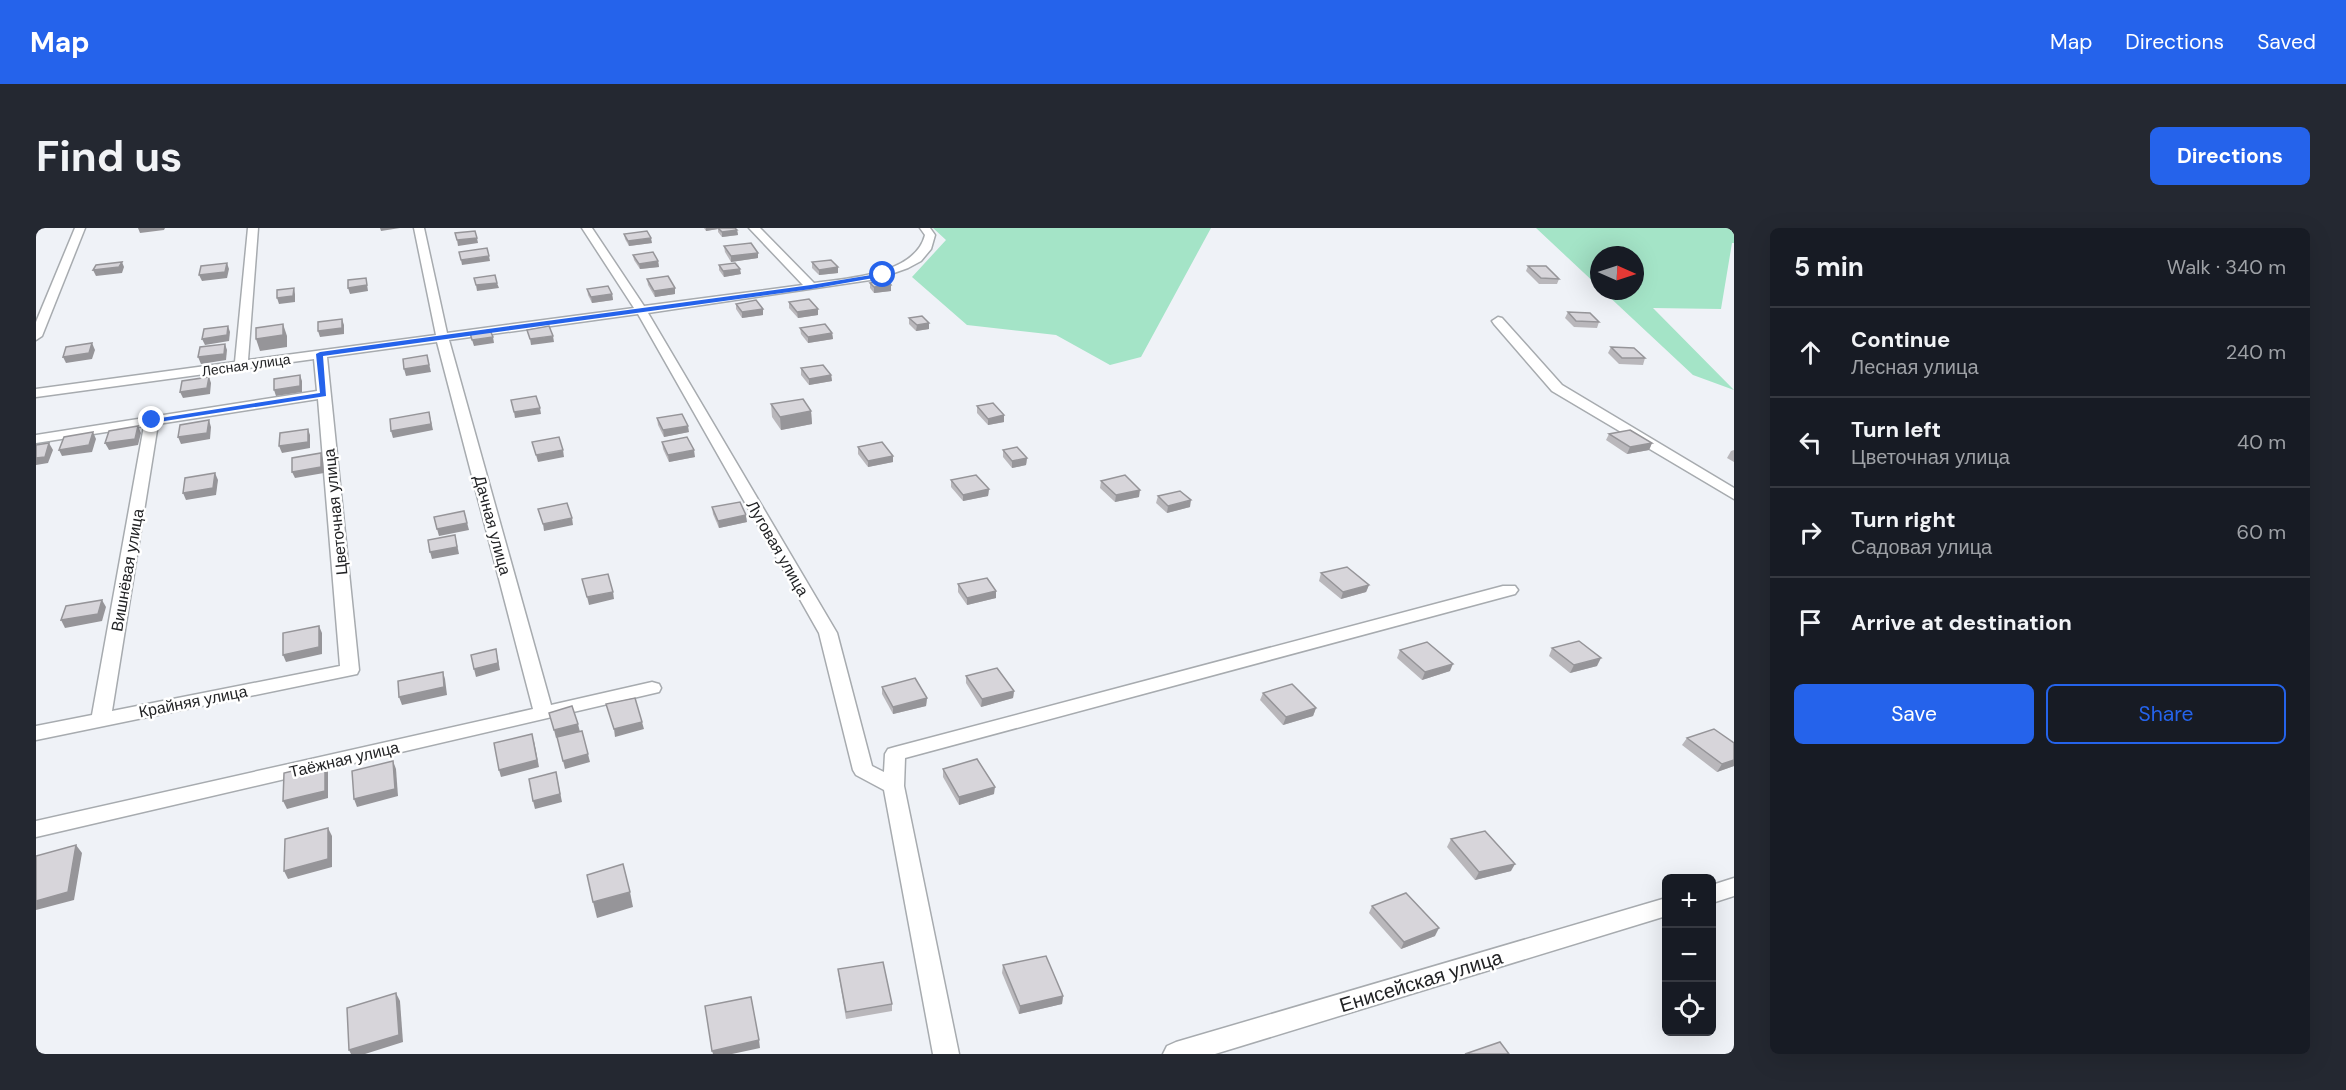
<!DOCTYPE html>
<meta charset="utf-8">
<style>
:root{--surface:#171b24;--page:#242831;--text:#f1f3f6;--muted:#9ea1a6;--line:#363941;--accent:#2563eb}
body{margin:0;font-family:"DM Sans",sans-serif;background:var(--page);color:var(--text)}
.controls{position:absolute;right:18px;bottom:18px;display:grid;overflow:hidden;border-radius:9px;box-shadow:0 6px 24px #0002}
.controls button{width:54px;height:54px;display:grid;place-items:center;padding:0;border:0;border-bottom:2px solid var(--line);background:var(--surface);color:var(--text);font:30px sans-serif}
.compass{position:absolute;left:1554px;top:18px;width:54px;height:54px;border-radius:50%;background:var(--surface);box-shadow:0 6px 24px #0002;rotate:93deg}
.stop{position:absolute;width:18px;height:18px;margin:-14px;border:4px solid #2563eb;border-radius:50%;background:#fff}
.stop.end{background:#2563eb;border-color:#fff;box-shadow:0 2px 6px #0008}
.list{margin:0;padding:0;list-style:none}
h2{display:flex;justify-content:space-between;align-items:center;height:78px;margin:0;padding:0 24px;font-size:26px}
h2 small{font-size:20px;font-weight:400;color:var(--muted)}
.list li{display:grid;grid-template-columns:39px 1fr auto;gap:18px;align-items:center;box-sizing:border-box;height:90px;padding:0 24px;border-top:2px solid var(--line)}
.list b{display:block;font-size:22px;white-space:nowrap}
.list p{margin:0;font-size:20px;white-space:nowrap;color:var(--muted)}
.list em{font-size:20px;font-style:normal;color:var(--muted)}
.actions{display:flex;gap:12px;padding:18px 24px}
.actions a{flex:1;padding:14px 0;border:2px solid var(--accent);border-radius:9px;text-align:center;font-size:21px;color:var(--accent)}
.actions .main{background:var(--accent);color:#fff}
.icon{flex:none;width:33px;height:33px;fill:none;stroke:currentColor;stroke-width:2;stroke-linecap:round;stroke-linejoin:round}
.map{position:relative;flex:none;width:1698px;height:826px;overflow:hidden;border-radius:9px}
header{display:flex;align-items:center;gap:36px;box-sizing:border-box;height:84px;padding:0 30px;background:var(--accent);color:#fff}
header strong{font-size:28px}
nav{display:flex;gap:33px;margin-inline-start:auto;font-size:21px}
.intro{display:flex;align-items:center;justify-content:space-between;box-sizing:border-box;height:144px;padding:0 36px}
h1{margin:0;font-size:42px}
.button{padding:15px 27px;border-radius:9px;background:var(--accent);color:#fff;font-size:21px;font-weight:700}
main{display:flex;gap:36px;padding:0 36px}
aside{flex:1;background:var(--surface);border-radius:9px;box-shadow:0 6px 24px #0002}
.map>svg:first-child{display:block}
.green{fill:#a4e4c7}
.lines{fill:none;stroke-linecap:round;stroke-linejoin:round}
.minor-casing{stroke:#a7abaf;stroke-width:3}
.minor{fill:#fff;fill-rule:evenodd}
.wall{fill:#b9b7bb}
.shaded-wall{fill:#969599}
.building{fill:#d7d5da;stroke:#969599;stroke-width:1.5}
.route{fill:#2563eb}
.labels{text-anchor:middle;stroke-width:5;stroke-linejoin:round;paint-order:stroke}
.far-street-label{font-size:14px;fill:#222325;stroke:#fff}
.street-label{font-size:16px;fill:#222325;stroke:#fff}
.near-street-label{font-size:20px;fill:#222325;stroke:#fff}
</style>
<header>
<strong>Map</strong>
<nav><a>Map</a><a>Directions</a><a>Saved</a></nav>
</header>
<div class="intro"><h1>Find us</h1><a class="button">Directions</a></div>
<main>
<div class="map">
<svg width="1698" height="826" viewBox="0 0 1698 826">
<rect width="100%" height="100%" fill="#eff2f7"/>
<g class="green">
<path d="M897 0H1175L1105 129 1074 137 1020 107 931 97 876 49 910 12Z"/>
<path d="M1500 0H1698V15H1696L1685 81 1617 80 1698 162 1657 147 1567 63H1599V27H1563V59Z"/>
</g>
<g class="lines">
<defs>
<g id="minor">
<path d="M39 0H49L6 108 0 112V94Z"/>
<path d="M212 0H222L212 132 400 107 378 0H388L411 105 598 80 546 0H556L608 78 767 57 713 0H724L778 55C812 50 879 47 889 7L884 0H894L899 7 895 21 885 33 872 40 841 51 612 85 801 405 836 538 848 544 849 526 852 521 859 519 1467 358H1479L1482 362 1479 366 869 530 868 558 923 826H897L848 562 820 547 817 542 783 405 602 86 413 112 515 477 616 454 623 456 625 460 623 464 0 609V593L497 481 401 114 291 129 323 442 321 446 0 512V498L56 487 108 198 0 215V207L281 163 278 131 0 169V161L199 134ZM282 171 304 438 76 483 122 196Z"/>
<path d="M1462 89 1466 90 1526 157 1698 260V271L1516 163 1458 96 1456 93Z"/>
<path d="M1698 650V668L1676 675V657Z"/>
<path d="M1630 670V688L1179 826H1127L1131 818 1140 814Z"/>
</g>
</defs>
<use href="#minor" class="minor-casing"/>
<use href="#minor" class="minor"/>
</g>
<g class="wall">
<path d="M668 0H699L701 2 702 7 686 9 682 4V1L670 3Z"/>
<path d="M588 6 616 15 593 18 589 11Z"/>
<path d="M688 18 722 30 695 34 689 24Z"/>
<path d="M597 27 622 33 623 39 604 41 598 32Z"/>
<path d="M776 34 802 45 783 47 776 40Z"/>
<path d="M683 37 705 46 688 49 683 42Z"/>
<path d="M1492 38 1523 51 1521 56H1503L1490 43Z"/>
<path d="M611 51 639 60V66L619 69 612 57Z"/>
<path d="M834 55 855 57V63L838 65 834 60Z"/>
<path d="M551 61 576 66 577 72 556 75 552 67Z"/>
<path d="M753 74 782 81V87L762 90 753 80Z"/>
<path d="M700 76 727 81V87L706 90 700 81Z"/>
<path d="M1532 84 1563 94 1561 100 1538 99 1529 90Z"/>
<path d="M873 90 893 95V101L880 103 873 96Z"/>
<path d="M764 100 796 105 797 111 772 115 765 106Z"/>
<path d="M1575 119 1609 130 1607 137 1583 136 1572 125Z"/>
<path d="M765 140 795 147 796 153 773 157 765 147Z"/>
<path d="M735 176 775 183 776 196 745 202 736 189Z"/>
<path d="M941 178 968 194 952 197 941 185Z"/>
<path d="M621 190 653 204 628 209 622 197Z"/>
<path d="M1573 206 1616 215 1613 222 1591 226 1570 212Z"/>
<path d="M626 214 659 229 633 234 627 221Z"/>
<path d="M822 219 857 234 832 239 822 226Z"/>
<path d="M967 222 991 230 990 237 976 240 967 229Z"/>
<path d="M1698 222V234L1691 230 1695 223Z"/>
<path d="M915 252 953 261 952 268 927 273 915 259Z"/>
<path d="M1065 253 1103 269 1079 274 1064 260Z"/>
<path d="M1122 268 1154 279 1131 285 1120 275Z"/>
<path d="M676 279 711 294 683 300 677 286Z"/>
<path d="M1285 345 1333 357 1330 364 1305 371 1283 353Z"/>
<path d="M922 356 960 363V370L931 377 922 364Z"/>
<path d="M1516 420 1561 438 1534 445 1513 428Z"/>
<path d="M1364 422 1414 443 1386 452 1361 430Z"/>
<path d="M930 448 978 463 977 470 945 479 930 455Z"/>
<path d="M846 459 891 470 890 478 857 486 846 466Z"/>
<path d="M1227 465 1280 480 1277 488 1247 497 1224 472Z"/>
<path d="M1651 510 1698 538 1681 544 1646 517Z"/>
<path d="M907 541 958 566 923 577 907 549Z"/>
<path d="M1415 611 1475 643 1439 652 1411 619Z"/>
<path d="M1336 678 1399 708 1365 721 1333 685Z"/>
<path d="M967 737 1027 768 1026 776 983 786 966 745Z"/>
<path d="M802 741 856 776V783L810 791 803 749Z"/>
</g>
<g class="shaded-wall">
<path d="M102 0H129L128 2 104 5Z"/>
<path d="M344 0H364L345 3Z"/>
<path d="M670 0H681L682 1 670 3Z"/>
<path d="M701 2 702 7 686 9V4Z"/>
<path d="M441 10 442 15 422 18 421 12Z"/>
<path d="M615 10 616 15 593 18 592 13Z"/>
<path d="M722 25V30L695 34V28Z"/>
<path d="M453 28 454 33 426 37 425 32Z"/>
<path d="M622 33 623 39 604 41 603 36Z"/>
<path d="M86 34 88 39 86 45 60 48 57 42Z"/>
<path d="M191 35 193 41 191 50 166 53 163 47Z"/>
<path d="M802 39V45L783 47V42Z"/>
<path d="M704 41 705 46 688 49 687 43Z"/>
<path d="M330 50 332 63 314 66 312 60Z"/>
<path d="M461 55 463 60 441 63 440 57Z"/>
<path d="M855 57V63L838 65V59Z"/>
<path d="M258 60 259 66V74L243 76 241 70Z"/>
<path d="M639 60V66L619 69 618 63Z"/>
<path d="M576 66 577 72 556 75 555 69Z"/>
<path d="M727 81V87L706 90V84Z"/>
<path d="M782 81V87L762 90 761 84Z"/>
<path d="M306 91 308 97V106L284 109 282 103Z"/>
<path d="M893 95V101L880 103 881 97Z"/>
<path d="M247 96 251 108V119L224 123 220 111Z"/>
<path d="M192 98 194 104 193 113 169 117 166 111Z"/>
<path d="M796 105 797 111 772 115V109Z"/>
<path d="M517 108 518 114 495 117 494 111Z"/>
<path d="M457 109 458 115 438 118 436 112Z"/>
<path d="M56 115 59 122 56 131 30 135 27 129Z"/>
<path d="M189 116 191 122 190 132 165 136 162 129Z"/>
<path d="M391 127 395 144 370 148 368 141Z"/>
<path d="M264 147 266 153V164L240 168 238 162Z"/>
<path d="M795 147 796 153 773 157V151Z"/>
<path d="M173 149 175 155 174 166 147 170 144 164Z"/>
<path d="M504 180 505 186 479 190 478 184Z"/>
<path d="M775 183 776 196 745 202 744 189Z"/>
<path d="M393 184 397 202 357 210 355 203Z"/>
<path d="M968 187V194L952 197V191Z"/>
<path d="M173 192 175 199 174 211 145 216 142 209Z"/>
<path d="M102 198 105 205 102 217 73 222 69 215Z"/>
<path d="M652 198 653 204 628 209 627 202Z"/>
<path d="M272 201 274 207V220L246 225 243 218Z"/>
<path d="M57 204 60 211 56 224 26 228 23 222Z"/>
<path d="M13 215 17 222 12 235 0 237V230Z"/>
<path d="M1616 215 1613 222 1591 226 1594 219Z"/>
<path d="M527 222 528 229 502 234 500 227Z"/>
<path d="M658 222 659 229 633 234 632 227Z"/>
<path d="M285 225 287 232 288 245 259 250 256 244Z"/>
<path d="M857 228V234L832 239V233Z"/>
<path d="M991 230 990 237 976 240V233Z"/>
<path d="M179 245 182 252 180 267 150 272 147 265Z"/>
<path d="M953 261 952 268 927 273V267Z"/>
<path d="M1104 262 1103 269 1079 274 1080 267Z"/>
<path d="M1155 272 1154 279 1131 285 1132 278Z"/>
<path d="M428 283 433 302 403 308 401 301Z"/>
<path d="M710 287 711 294 683 300 682 293Z"/>
<path d="M536 290 537 297 508 303 507 296Z"/>
<path d="M419 307 423 326 396 331 394 324Z"/>
<path d="M1333 357 1330 364 1305 371 1307 364Z"/>
<path d="M960 363V370L931 377V370Z"/>
<path d="M577 364 578 371 553 377 551 369Z"/>
<path d="M66 372 70 379 66 393 29 400 25 392Z"/>
<path d="M283 398 286 405V426L250 434 247 427Z"/>
<path d="M460 421 464 442 440 449 438 441Z"/>
<path d="M1565 430 1561 438 1534 445 1538 437Z"/>
<path d="M1417 436 1414 443 1386 452 1389 444Z"/>
<path d="M407 444 409 451 411 467 366 477 363 469Z"/>
<path d="M978 463 977 470 945 479 946 471Z"/>
<path d="M891 470 890 478 857 486V479Z"/>
<path d="M1280 480 1277 488 1247 497 1250 489Z"/>
<path d="M606 494 608 501 579 509 578 501Z"/>
<path d="M542 496 544 504 520 510 518 502Z"/>
<path d="M498 513 503 539 465 549 463 542Z"/>
<path d="M552 526 554 534 529 541 527 533Z"/>
<path d="M1698 532V538L1681 544 1686 536Z"/>
<path d="M357 533 360 541 362 568 321 579 318 571Z"/>
<path d="M289 535 292 542V570L251 581 247 573Z"/>
<path d="M520 544 526 574 499 581 497 573Z"/>
<path d="M959 559 958 566 923 577V569Z"/>
<path d="M292 600 296 608V639L252 651 248 643Z"/>
<path d="M40 617 46 625 38 672 0 682V673Z"/>
<path d="M1479 636 1475 643 1439 652 1443 644Z"/>
<path d="M594 664 597 679 561 690 557 674Z"/>
<path d="M1403 700 1399 708 1365 721 1368 714Z"/>
<path d="M360 765 364 773 367 814 329 826H315L313 822Z"/>
<path d="M1027 768 1026 776 983 786 984 778Z"/>
<path d="M723 812 724 820 696 826H677L676 823Z"/>
</g>
<g class="building">
<path d="M682 0H699L701 2 686 4Z"/>
<path d="M439 3 441 10 421 12 419 5Z"/>
<path d="M611 3 615 10 592 13 588 6Z"/>
<path d="M715 15 722 25 695 28 688 18Z"/>
<path d="M451 20 453 28 425 32 423 24Z"/>
<path d="M617 24 622 33 603 36 597 27Z"/>
<path d="M795 32 802 39 783 42 776 34Z"/>
<path d="M86 34 83 39 57 42 60 37Z"/>
<path d="M191 35 189 44 163 47 165 38Z"/>
<path d="M699 35 704 41 687 43 683 37Z"/>
<path d="M1492 38H1510L1523 51 1505 50Z"/>
<path d="M459 47 461 55 440 57 438 50Z"/>
<path d="M632 48 639 60 618 63 611 51Z"/>
<path d="M330 50 331 57 312 60V52Z"/>
<path d="M851 52 855 57 838 59 834 55Z"/>
<path d="M572 58 576 66 555 69 551 61Z"/>
<path d="M258 60 257 68 241 70V62Z"/>
<path d="M773 71 782 81 761 84 753 74Z"/>
<path d="M720 72 727 81 706 84 700 76Z"/>
<path d="M1532 84 1554 85 1563 94 1540 93Z"/>
<path d="M886 88 893 95 881 97 873 90Z"/>
<path d="M306 91V100L282 103V94Z"/>
<path d="M247 96V107L220 111V100Z"/>
<path d="M789 96 796 105 772 109 764 100Z"/>
<path d="M192 98 191 107 166 111 168 101Z"/>
<path d="M513 98 517 108 494 111 491 102Z"/>
<path d="M454 102 457 109 436 112 434 105Z"/>
<path d="M56 115 53 125 27 129 30 119Z"/>
<path d="M189 116 188 126 162 129 164 119Z"/>
<path d="M1575 119 1598 120 1609 130H1586Z"/>
<path d="M391 127 393 137 368 141 367 131Z"/>
<path d="M787 137 795 147 773 151 765 140Z"/>
<path d="M264 147V158L238 162V151Z"/>
<path d="M173 149 171 160 144 164 146 153Z"/>
<path d="M500 168 504 180 478 184 475 172Z"/>
<path d="M767 171 775 183 744 189 735 176Z"/>
<path d="M957 175 968 187 952 191 941 178Z"/>
<path d="M393 184 395 196 355 203 354 191Z"/>
<path d="M646 186 652 198 627 202 621 190Z"/>
<path d="M173 192 171 205 142 209 144 197Z"/>
<path d="M102 198 99 211 69 215 73 203Z"/>
<path d="M272 201V214L243 218 244 205Z"/>
<path d="M1594 202 1616 215 1594 219 1573 206Z"/>
<path d="M57 204 53 217 23 222 28 209Z"/>
<path d="M523 209 527 222 500 227 496 214Z"/>
<path d="M651 209 658 222 632 227 626 214Z"/>
<path d="M846 214 857 228 832 233 822 219Z"/>
<path d="M13 215 9 229 0 230V217Z"/>
<path d="M981 219 991 230 976 233 967 222Z"/>
<path d="M285 225V239L256 244V230Z"/>
<path d="M179 245 177 260 147 265 149 250Z"/>
<path d="M940 247 953 261 927 267 915 252Z"/>
<path d="M1089 247 1104 262 1080 267 1065 253Z"/>
<path d="M1144 263 1155 272 1132 278 1122 268Z"/>
<path d="M704 274 710 287 682 293 676 279Z"/>
<path d="M531 275 536 290 507 296 502 281Z"/>
<path d="M428 283 431 295 401 301 398 289Z"/>
<path d="M419 307 421 319 394 324 392 312Z"/>
<path d="M1311 339 1333 357 1307 364 1285 345Z"/>
<path d="M572 346 577 364 551 369 546 351Z"/>
<path d="M951 350 960 363 931 370 922 356Z"/>
<path d="M66 372 62 386 25 392 30 378Z"/>
<path d="M283 398V419L247 427V405Z"/>
<path d="M1543 413 1565 430 1538 437 1516 420Z"/>
<path d="M1391 414 1417 436 1389 444 1364 422Z"/>
<path d="M460 421 462 435 438 441 435 427Z"/>
<path d="M961 440 978 463 946 471 930 448Z"/>
<path d="M407 444 408 459 363 469 362 453Z"/>
<path d="M879 450 891 470 857 479 846 459Z"/>
<path d="M1256 456 1280 480 1250 489 1227 465Z"/>
<path d="M599 470 606 494 578 501 570 476Z"/>
<path d="M536 478 542 496 518 502 513 485Z"/>
<path d="M1678 501 1698 515V532L1686 536 1651 510Z"/>
<path d="M546 503 552 526 527 533 521 509Z"/>
<path d="M496 506 501 532 463 542 458 515Z"/>
<path d="M941 531 959 559 923 569 907 541Z"/>
<path d="M357 533 359 561 318 571 316 543Z"/>
<path d="M289 535V563L247 573 248 545Z"/>
<path d="M520 544 524 566 497 573 493 551Z"/>
<path d="M292 600V631L248 643 249 611Z"/>
<path d="M1449 603 1479 636 1443 644 1415 611Z"/>
<path d="M40 617 32 664 0 673V628Z"/>
<path d="M587 636 594 664 557 674 551 647Z"/>
<path d="M1370 665 1403 700 1368 714 1336 678Z"/>
<path d="M1010 728 1027 768 984 778 967 737Z"/>
<path d="M847 734 856 776 810 784 802 741Z"/>
<path d="M360 765 363 807 313 822 311 780Z"/>
<path d="M715 769 723 812 676 823 669 778Z"/>
<path d="M1464 814 1473 826H1429Z"/>
</g>
<path class="route" d="M847 45 849 48 775 61 287 128 290 168 116 195 112 192 284 165 280 126 284 124 775 57Z"/>
<g class="labels">
<g class="far-street-label">
<text transform="translate(210 137) rotate(-8)" y="5">Лесная улица</text>
</g>
<g class="street-label">
<text transform="translate(299 284) rotate(-96)" y="6">Цветочная улица</text>
<text transform="translate(457 297) rotate(75)" y="6">Дачная улица</text>
<text transform="translate(742 320) rotate(60)" y="6">Луговая улица</text>
<text transform="translate(91 342) rotate(-80)" y="6">Вишнёвая улица</text>
<text transform="translate(157 473) rotate(-11)" y="6">Крайняя улица</text>
<text transform="translate(308 531) rotate(-13)" y="6">Таёжная улица</text>
</g>
<g class="near-street-label">
<text transform="translate(1385 753) rotate(-17)" y="7">Енисейская улица</text>
</g>
</g>
</svg>
<div class="controls">
<button>+</button>
<button>−</button>
<button><svg class="icon" aria-label="locate" viewBox="0 0 24 24"><circle cx="12" cy="12" r="6"/><path d="M12 2v4M12 18v4M2 12h4M18 12h4"/></svg></button>
</div>
<svg class="compass" viewBox="-18 -18 36 36"><path d="M0-13l5 13h-10z" fill="#e53935"/><path d="M0 13l5-13h-10z" fill="#9ea1a6"/></svg>
<div class="stop" style="left:847px;top:47px"></div>
<div class="stop end" style="left:116px;top:192px"></div>
</div>
<aside>
<h2>5 min<small>Walk · 340 m</small></h2>
<ul class="list">
<li><svg class="icon" aria-label="ahead" viewBox="0 0 24 24"><path d="M12 20V5M6 11l6-6 6 6"/></svg><div><b>Continue</b><p>Лесная улица</p></div><em>240 m</em></li>
<li><svg class="icon" aria-label="left" viewBox="0 0 24 24"><path d="M17 20v-9H6M10 6l-5 5 5 5"/></svg><div><b>Turn left</b><p>Цветочная улица</p></div><em>40 m</em></li>
<li><svg class="icon" aria-label="right" viewBox="0 0 24 24"><path d="M7 20v-9h11M14 6l5 5-5 5"/></svg><div><b>Turn right</b><p>Садовая улица</p></div><em>60 m</em></li>
<li><svg class="icon" aria-label="arrive" viewBox="0 0 24 24"><path d="M6 21V4h12l-3 4 3 4H6"/></svg><div><b>Arrive at destination</b></div></li>
</ul>
<div class="actions"><a class="main">Save</a><a>Share</a></div>
</aside>
</main>
